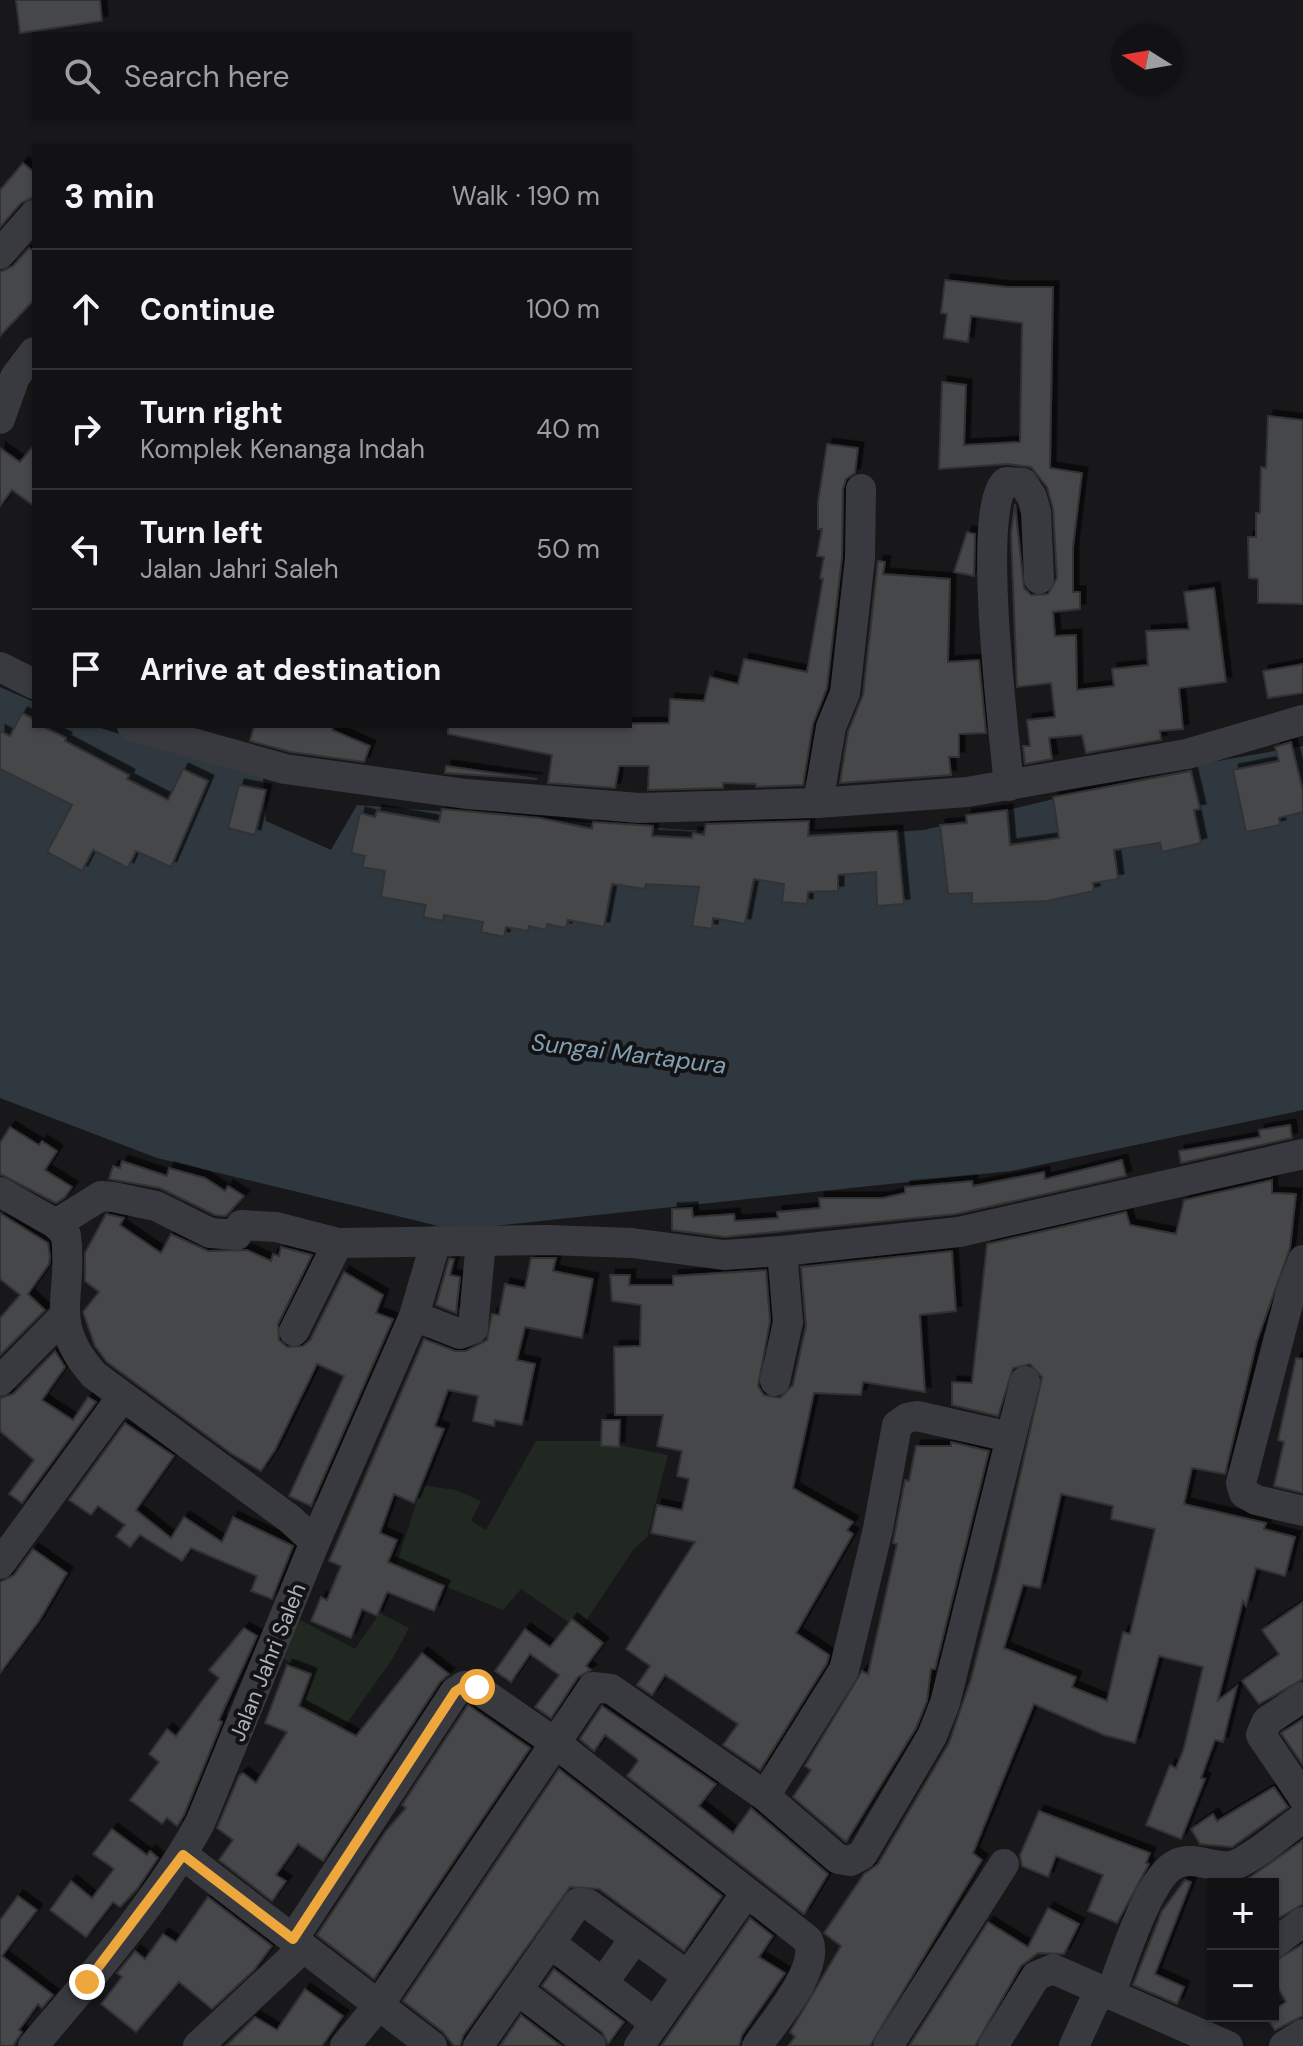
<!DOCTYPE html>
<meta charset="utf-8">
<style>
:root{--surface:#121214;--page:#1f2022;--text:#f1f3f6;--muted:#9c9ea0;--line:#313234}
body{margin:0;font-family:"DM Sans",sans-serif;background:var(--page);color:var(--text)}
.controls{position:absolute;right:24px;bottom:24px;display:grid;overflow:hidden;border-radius:0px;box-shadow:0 2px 6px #0004}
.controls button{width:72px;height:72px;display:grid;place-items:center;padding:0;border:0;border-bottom:2px solid var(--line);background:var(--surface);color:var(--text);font:40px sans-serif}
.compass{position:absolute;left:1111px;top:24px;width:72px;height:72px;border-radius:50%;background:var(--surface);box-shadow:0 2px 6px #0004;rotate:281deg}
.stop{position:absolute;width:24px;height:24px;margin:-18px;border:6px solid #eea73c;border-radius:50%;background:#fff}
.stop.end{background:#eea73c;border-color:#fff;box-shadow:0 2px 8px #0008}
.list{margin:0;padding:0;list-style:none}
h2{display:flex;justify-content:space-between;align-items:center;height:104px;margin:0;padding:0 32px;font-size:34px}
h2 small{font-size:26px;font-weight:400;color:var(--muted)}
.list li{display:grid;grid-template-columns:52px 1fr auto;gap:24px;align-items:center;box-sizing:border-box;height:120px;padding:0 32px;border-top:2px solid var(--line)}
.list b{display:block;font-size:30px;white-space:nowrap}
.list p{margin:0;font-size:26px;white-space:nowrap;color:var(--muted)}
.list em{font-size:26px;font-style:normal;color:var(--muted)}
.icon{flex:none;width:44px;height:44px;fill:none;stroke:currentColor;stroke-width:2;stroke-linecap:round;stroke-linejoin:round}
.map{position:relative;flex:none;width:1303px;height:2046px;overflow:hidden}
.search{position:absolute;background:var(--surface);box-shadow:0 2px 6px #0004;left:32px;top:32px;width:600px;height:88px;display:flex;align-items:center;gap:20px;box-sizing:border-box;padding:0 28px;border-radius:0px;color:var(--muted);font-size:30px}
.panel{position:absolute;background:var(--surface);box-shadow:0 2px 6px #0004;left:32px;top:144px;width:600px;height:584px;border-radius:0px}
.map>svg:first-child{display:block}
.green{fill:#202821}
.water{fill:#2e383e}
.building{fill:#45464a;stroke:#323236;stroke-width:2;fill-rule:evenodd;filter:url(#shadow)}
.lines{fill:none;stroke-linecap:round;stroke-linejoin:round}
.minor{stroke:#393a3f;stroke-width:30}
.route{stroke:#eea73c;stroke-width:10}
.labels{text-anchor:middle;stroke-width:8;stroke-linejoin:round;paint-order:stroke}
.street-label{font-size:22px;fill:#abb0b9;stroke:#131315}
.water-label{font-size:24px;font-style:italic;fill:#83a0b3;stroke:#131315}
</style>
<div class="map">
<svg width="1303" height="2046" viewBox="0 0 1303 2046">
<defs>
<filter id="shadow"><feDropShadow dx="5.5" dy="-5.5" stdDeviation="0" flood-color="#0009"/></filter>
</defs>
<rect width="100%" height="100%" fill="#18181a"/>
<g class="green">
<path d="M536 1441H600L668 1455 647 1537 633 1550 580 1630 521 1589 503 1610 396 1566 422 1485 456 1490 481 1501 471 1521 486 1530Z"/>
<path d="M380 1613 409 1628 391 1661 342 1730 319 1716 307 1733 289 1724 310 1677 276 1653 293 1616 355 1649Z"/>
</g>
<path class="water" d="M0 687 34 702V726H94L263 778 266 821 331 850 357 805 685 830 894 832 924 830 1200 764 1303 746V1110L1011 1171 455 1230 157 1158 0 1098Z"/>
<g class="building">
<path d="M16 0H100L102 21 20 33Z"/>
<path d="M23 163 34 172V197L21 203 0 227V190Z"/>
<path d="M29 248 34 251V300L0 336V272L13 266Z"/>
<path d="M945 280 1008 287H1053L1050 468 1082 473 1073 547V592H1080V609L1053 612 1055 636 1076 635 1077 690 1114 686 1112 669 1148 665 1146 631 1189 629 1184 592 1214 588 1226 682 1179 688 1183 729 1160 731 1161 740 1086 753 1082 735 1049 738 1052 759 1025 764 1023 746H1030L1027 720 1055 717 1051 683 1017 687 1011 534 1015 504 1024 588 1031 595 1048 594 1057 578 1053 508 1047 487 1031 467 1007 464 939 469 942 382 966 385 964 445 1020 442 1022 323 971 316 968 342 944 338 947 314 941 313Z"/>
<path d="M1268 416 1303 420V604L1258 603V579L1249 578 1248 537H1256V513H1260L1261 467 1266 468Z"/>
<path d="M827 444 858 448 855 473 846 479 843 489 842 557 827 688 813 724 803 785 756 787V784L723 783V788L648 790 649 766H619L615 788 548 783 552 755 448 734V726L669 723 670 699 704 701 710 677 738 684 744 659 807 672 823 579 820 578 824 557 817 556 822 529H818V502Z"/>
<path d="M34 445V506L12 490 0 506V448L20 462Z"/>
<path d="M967 532 975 534 974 576 954 572Z"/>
<path d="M878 561 885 562 883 574 950 579 948 662 979 660 986 733 959 734V757H949L951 775 840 783 848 732 863 695Z"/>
<path d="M1303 664V693L1268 698 1263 671Z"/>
<path d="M22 713 34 719V726H42L66 738 65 741 129 775 127 779 168 800 183 769 208 781 171 867 136 851 128 868 93 850 82 871 47 852 72 805 0 769V731L10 736Z"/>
<path d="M254 726H334L332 730 370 746 364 762 291 752 250 741Z"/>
<path d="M1291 742 1303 791V812L1279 818 1280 825 1246 832 1233 770 1279 761 1275 747Z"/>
<path d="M446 766 537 779 445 773Z"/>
<path d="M1191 771 1200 809 1194 810 1201 843 1162 852 1160 843 1114 850 1118 879 1093 883 1094 891 1047 901 972 904V893L948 894 940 825 967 823 966 815 1007 810 1010 845 1059 838 1053 797Z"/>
<path d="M239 785 266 790 255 835 228 828Z"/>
<path d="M442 809 540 818 592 829 593 822 653 826 652 836 692 838 693 833 704 835 706 824 809 821 808 836 897 831 904 904 877 906 876 872 838 875V891L808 892 807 904 782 902 784 884 754 879 745 924 713 918 712 929 692 926 699 887 646 884 645 889 612 884 604 927 568 920 566 928 547 924 546 930 529 926 528 931 506 927 504 937 481 932 483 922 444 915 443 921 423 917 426 905 381 897 385 871 362 867 365 856 351 853 360 813 375 817 377 811 439 822Z"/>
<path d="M1290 1125 1292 1138 1181 1163 1179 1151 1260 1137 1259 1130Z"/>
<path d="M10 1127 39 1145 42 1141 57 1151 45 1170 72 1187 65 1197 56 1203 0 1174V1143Z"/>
<path d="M1122 1160 1126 1176 956 1214 725 1237 672 1230V1209L692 1208 693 1217 734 1214 735 1221 778 1218 777 1212 820 1208 819 1198H883L905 1193V1187L972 1181 973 1186 1044 1172 1045 1179Z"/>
<path d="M122 1161 167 1176 169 1168 205 1178 225 1191 228 1186 244 1196 226 1216 215 1215 160 1188 109 1179 113 1166 120 1168Z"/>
<path d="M1272 1180V1193L1296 1194 1290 1248 1257 1341 1225 1474 1192 1468 1184 1504 1266 1523 1264 1529 1295 1537 1285 1576 1256 1568 1246 1606 1243 1601 1218 1700 1237 1686 1223 1742 1215 1740 1201 1778 1205 1779 1181 1839 1146 1825 1170 1765 1176 1768 1184 1748 1203 1667 1159 1656 1135 1743 1104 1735 1034 1704 973 1853 982 1860 870 2046H788L795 2037 790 2032 841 1946 824 1933 864 1874 878 1864 949 1743 971 1679 999 1570 1042 1377 1030 1364 1013 1368 998 1416 952 1405V1382L972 1383 987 1244 1126 1212 1130 1225 1176 1234 1184 1200ZM1061 1494 1113 1506 1111 1519 1155 1529 1130 1634 1123 1632 1107 1701 1072 1687 1076 1677 1004 1648 1023 1585 1040 1588Z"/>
<path d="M0 1213 48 1243 50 1257 49 1264 28 1294 45 1310 0 1355V1318L20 1295 0 1279Z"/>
<path d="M106 1214 124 1218 120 1225 161 1253 171 1234 208 1251 247 1250 271 1261 273 1254 279 1256 281 1247 312 1255 278 1324 279 1340 287 1347 303 1346 310 1340 344 1272 383 1295 376 1313 393 1319 311 1506 289 1496 344 1376 317 1364 275 1450 261 1471 232 1454 107 1362 95 1346 83 1312 99 1292 85 1281V1253Z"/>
<path d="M952 1251 956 1311 920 1315 925 1392 863 1382 861 1395 814 1393 793 1488 853 1522 847 1530 853 1534 796 1633 829 1655 827 1663 760 1770 723 1745 738 1724 665 1675 652 1695 637 1685 650 1666 626 1649 695 1542 651 1533 657 1505 682 1510 689 1479 677 1476 682 1451 657 1446 663 1415H615L614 1347 640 1346 641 1305 612 1301 610 1275H630L629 1285H673V1276L766 1270 770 1321 758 1386 764 1395 780 1398 793 1385 806 1326 801 1267Z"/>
<path d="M531 1258H556L553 1271 593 1279 582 1338 525 1327 517 1360 535 1364 522 1425 495 1420 494 1426 473 1421 478 1396 448 1390 435 1426 444 1429 414 1503 394 1494 380 1533 397 1540 388 1562 444 1586 434 1611 387 1592 377 1616 362 1609 351 1638 311 1621 321 1597 327 1600 341 1566 329 1561 424 1339 455 1351H466L487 1340 492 1314 499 1315 505 1284 525 1288Z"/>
<path d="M449 1259H454L450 1275 460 1277 456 1313 436 1305Z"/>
<path d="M55 1351 65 1367 42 1400 73 1420 88 1397 96 1402 22 1503 9 1494 34 1460 0 1431V1398L13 1394Z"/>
<path d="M1296 1358 1303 1359V1493L1274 1486 1284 1442 1278 1440Z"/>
<path d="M602 1420H620L619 1447 601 1446Z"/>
<path d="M125 1423 174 1456 136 1510 171 1538 184 1517 222 1542 233 1517 293 1546 272 1599 251 1591 257 1576 191 1548 182 1561 140 1535 130 1547 116 1536 125 1525 98 1506 91 1515 69 1500Z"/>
<path d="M951 1442 989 1451 935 1669H931L927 1701 916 1728 846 1842 793 1797 811 1770 805 1766 862 1671 868 1674 897 1544 893 1543 905 1480 909 1481 916 1446H951Z"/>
<path d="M33 1549 67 1573 39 1621 0 1673V1582L14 1575Z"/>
<path d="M1303 1602V1679L1259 1704 1242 1681 1279 1654 1262 1630Z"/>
<path d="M572 1619 603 1643 586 1666 591 1670 578 1677 551 1718 535 1707 559 1675 530 1654 511 1682 495 1671 525 1629 550 1647Z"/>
<path d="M244 1628 257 1636 219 1720 222 1722 184 1815 177 1826 167 1818 162 1824 130 1800 159 1762 149 1754 167 1729 176 1736 219 1678 209 1670Z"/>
<path d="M422 1653 449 1674 440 1682 323 1861 298 1844 276 1875 286 1881 272 1901 219 1860 233 1840 217 1828 239 1776 243 1773 256 1783 287 1732 265 1723 287 1665 311 1674 299 1706 356 1736Z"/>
<path d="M468 1705 530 1748 374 1979 317 1935 386 1831 406 1808 402 1805Z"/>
<path d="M602 1706 716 1784 699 1806 733 1833 751 1808 828 1874 804 1914 627 1776 638 1761 636 1758 605 1735 594 1751 580 1739Z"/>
<path d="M1303 1719V1765L1281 1733Z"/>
<path d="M559 1769 722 1896 684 1951 599 1889 570 1887 463 2036 460 2046H454L443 2032 403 2001Z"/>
<path d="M1274 1787 1288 1807 1232 1847 1200 1844 1191 1829 1213 1814 1217 1821Z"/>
<path d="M1039 1811 1150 1853 1146 1863 1149 1864 1117 1923 1088 1911 1103 1875 1056 1856 1048 1877 1022 1866 1020 1855Z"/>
<path d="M112 1829 147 1855 150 1851 158 1858 137 1889 120 1907 113 1902 86 1937 50 1910 71 1881 92 1898 114 1869 93 1854Z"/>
<path d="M1303 1840V1904L1275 1920 1273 1884H1249L1246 1880Z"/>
<path d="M1185 1880 1191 1882 1155 1974 1184 1987 1177 2004 1133 1985 1162 1911Z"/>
<path d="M18 1896 37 1910 2 1956 53 1995 42 2008 38 2004 19 2030 22 2032 13 2046H0V1920Z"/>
<path d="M208 1897 272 1946 254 1970 212 2009 179 1982 136 2032 101 2004 122 1977 117 1973 135 1951 145 1959 163 1934 176 1942Z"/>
<path d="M1048 1908 1079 1924 1064 1954 1038 1953 1021 1966 975 2046H909L988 1922 1028 1947Z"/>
<path d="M750 1918 773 1936 759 1957 785 1973 742 2035 739 2046H661Z"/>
<path d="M1303 1944V2016L1275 2030 1266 2016H1273V2010L1286 2002 1273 1980V1962Z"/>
<path d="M554 1969 624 2022 608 2044 602 2032 542 1986Z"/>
<path d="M305 1989 343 2016 322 2046H226L255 2017 277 2030Z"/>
<path d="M521 2015 561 2046H500Z"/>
</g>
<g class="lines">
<g class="minor">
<path d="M0 254 34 215"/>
<path d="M0 419 15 377 34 352"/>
<path d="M0 667 34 684"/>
<path d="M132 726 285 769 466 794 639 808 818 803 967 792 1187 754 1303 720"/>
<path d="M1009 786C1005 741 975 504 1006 482L1023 483 1032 497 1036 512 1039 579"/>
<path d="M818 803 831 727 845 693 860 558 861 489"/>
<path d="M0 1192 56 1224 66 1235C74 1296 46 1321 94 1375L290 1519 315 1542"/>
<path d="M56 1224 101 1196 113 1197 156 1206 210 1233 237 1235 241 1225 276 1227 338 1243 548 1240 632 1243 724 1255 782 1251 959 1232 1303 1154"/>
<path d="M1303 1260 1291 1292 1241 1483 1244 1493 1256 1500 1303 1511"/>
<path d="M414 1316 460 1334 473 1329 481 1241"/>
<path d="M294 1331 338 1243"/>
<path d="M0 1381 63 1317"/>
<path d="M775 1381 788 1322 782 1251"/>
<path d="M0 1564 122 1397"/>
<path d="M1303 1697 1267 1721 1261 1735 1303 1797"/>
<path d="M765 1796 844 1670 878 1529 897 1425 907 1418 917 1416 1010 1437"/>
<path d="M183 1855 432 2046"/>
<path d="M293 1939 455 1692 464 1686H473L554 1742 808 1940C821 1968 773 2023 757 2046"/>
<path d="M550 1943 655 2023"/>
<path d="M1273 1944 1303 1922"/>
<path d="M603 1983 635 1938"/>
<path d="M519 1991 591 2046"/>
<path d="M1110 1995C1122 1965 1148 1877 1176 1864 1194 1855 1213 1869 1231 1866 1250 1862 1285 1830 1303 1818"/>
<path d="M33 2046C92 1976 156 1904 200 1823L315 1542 414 1316 436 1241"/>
<path d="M198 2046 303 1948"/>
<path d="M345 2046 378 2006 593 1687 611 1689 765 1796 838 1859 850 1861 862 1855 932 1736 945 1703 1025 1381"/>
<path d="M478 2046 578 1903 588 1904 688 1976"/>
<path d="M639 2046 746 1893"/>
<path d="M888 2046 1004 1864"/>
<path d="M993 2046 1036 1976 1053 1969 1228 2046"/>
<path d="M1074 2046 1099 1991"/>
<path d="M1284 2046 1303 2034"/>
</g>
</g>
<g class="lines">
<path class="route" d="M87 1982 183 1855 293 1939 455 1692 464 1686 477 1687"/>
</g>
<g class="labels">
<g class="street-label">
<text transform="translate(267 1662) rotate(-68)" y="8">Jalan Jahri Saleh</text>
</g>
<g class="water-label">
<text transform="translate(629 1054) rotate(7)" y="8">Sungai Martapura</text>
</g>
</g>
</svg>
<div class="controls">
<button>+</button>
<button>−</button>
</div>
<svg class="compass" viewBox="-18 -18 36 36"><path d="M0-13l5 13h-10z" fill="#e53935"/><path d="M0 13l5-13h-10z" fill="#9c9ea0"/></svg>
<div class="stop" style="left:477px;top:1687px"></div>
<div class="stop end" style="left:87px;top:1982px"></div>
<div class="search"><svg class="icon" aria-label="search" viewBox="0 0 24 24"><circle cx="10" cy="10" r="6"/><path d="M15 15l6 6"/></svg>Search here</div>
<section class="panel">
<h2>3 min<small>Walk · 190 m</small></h2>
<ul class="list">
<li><svg class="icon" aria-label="ahead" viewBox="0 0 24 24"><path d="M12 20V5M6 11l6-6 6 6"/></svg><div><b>Continue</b></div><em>100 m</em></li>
<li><svg class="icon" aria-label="right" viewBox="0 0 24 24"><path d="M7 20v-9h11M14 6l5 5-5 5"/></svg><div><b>Turn right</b><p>Komplek Kenanga Indah</p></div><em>40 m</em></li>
<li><svg class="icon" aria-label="left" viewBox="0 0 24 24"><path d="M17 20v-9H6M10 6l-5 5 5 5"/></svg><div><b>Turn left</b><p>Jalan Jahri Saleh</p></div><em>50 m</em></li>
<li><svg class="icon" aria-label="arrive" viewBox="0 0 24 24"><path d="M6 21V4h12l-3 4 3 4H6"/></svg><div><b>Arrive at destination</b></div></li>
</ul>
</section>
</div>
